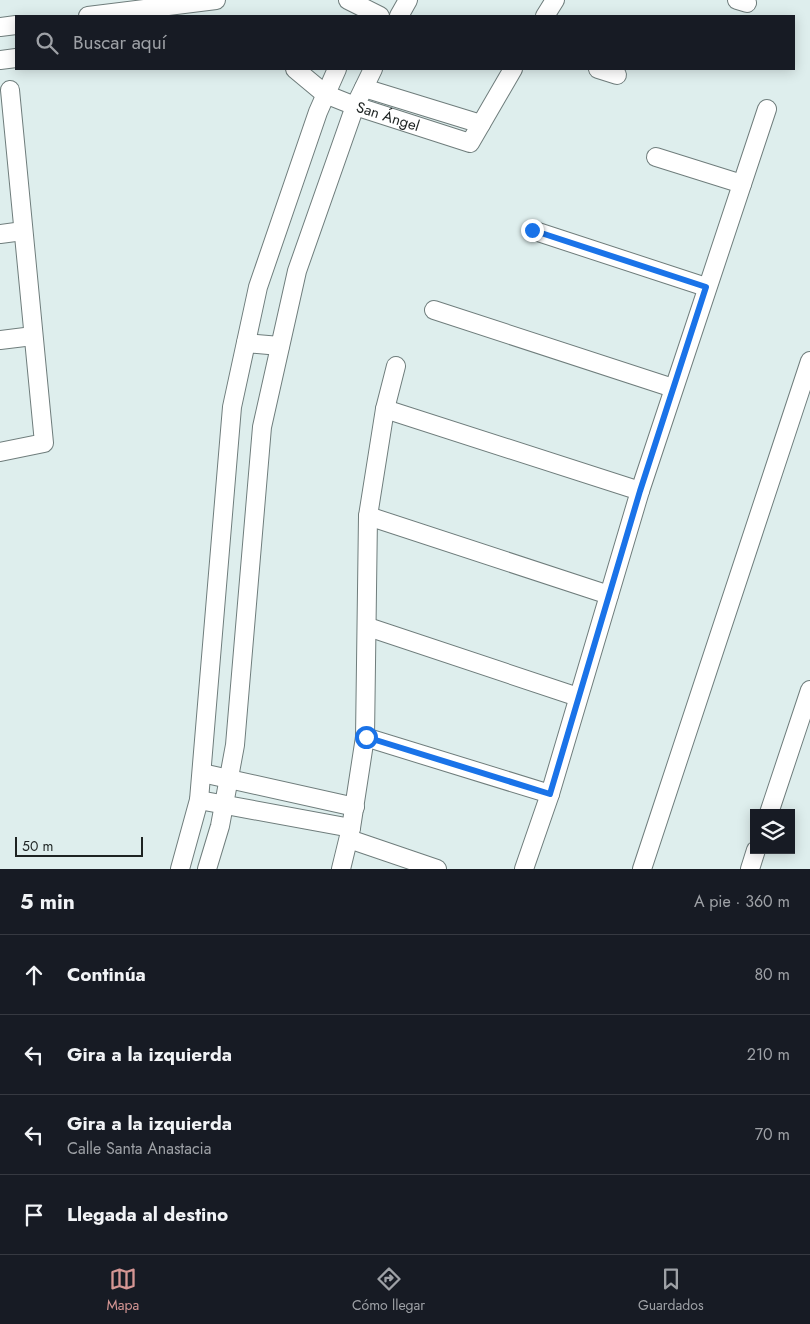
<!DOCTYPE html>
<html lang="es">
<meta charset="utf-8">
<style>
:root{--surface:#171b24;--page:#242831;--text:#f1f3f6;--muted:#9ea1a6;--line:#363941;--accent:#d59694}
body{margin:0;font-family:Jost,sans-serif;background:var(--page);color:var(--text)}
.controls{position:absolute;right:15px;bottom:15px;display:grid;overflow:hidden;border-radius:0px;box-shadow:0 2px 12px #0003}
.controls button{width:45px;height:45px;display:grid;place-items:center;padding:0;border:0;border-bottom:1px solid var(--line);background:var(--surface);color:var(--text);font:25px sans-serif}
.scale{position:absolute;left:15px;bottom:12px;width:128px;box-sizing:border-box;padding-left:5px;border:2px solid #1d2322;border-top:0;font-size:14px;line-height:18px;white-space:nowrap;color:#1d2322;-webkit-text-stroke:4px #deeeed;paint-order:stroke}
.stop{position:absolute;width:15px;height:15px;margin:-11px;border:4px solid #1a73e8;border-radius:50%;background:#fff}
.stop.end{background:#1a73e8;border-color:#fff;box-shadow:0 1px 5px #0008}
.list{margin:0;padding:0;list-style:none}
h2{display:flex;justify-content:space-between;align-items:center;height:65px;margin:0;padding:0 20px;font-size:21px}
h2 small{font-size:16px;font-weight:400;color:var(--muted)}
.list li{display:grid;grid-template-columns:32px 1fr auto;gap:15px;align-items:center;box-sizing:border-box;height:80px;padding:0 20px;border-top:1px solid var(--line)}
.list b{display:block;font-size:19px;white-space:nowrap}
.list p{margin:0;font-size:16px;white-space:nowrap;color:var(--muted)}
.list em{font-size:16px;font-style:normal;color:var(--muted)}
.icon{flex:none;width:28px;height:28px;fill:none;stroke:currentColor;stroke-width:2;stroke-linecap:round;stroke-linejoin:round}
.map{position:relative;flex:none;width:810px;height:869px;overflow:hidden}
.search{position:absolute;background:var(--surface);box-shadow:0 2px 12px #0003;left:15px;right:15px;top:15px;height:55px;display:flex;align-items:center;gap:12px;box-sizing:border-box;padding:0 18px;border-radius:0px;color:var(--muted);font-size:19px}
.sheet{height:385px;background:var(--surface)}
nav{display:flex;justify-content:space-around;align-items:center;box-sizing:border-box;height:70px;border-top:1px solid var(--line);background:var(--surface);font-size:14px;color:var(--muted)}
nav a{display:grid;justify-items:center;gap:2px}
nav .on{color:var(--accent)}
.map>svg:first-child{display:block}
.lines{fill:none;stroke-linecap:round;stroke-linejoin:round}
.minor-casing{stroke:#6f7d7c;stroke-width:20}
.minor{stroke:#fff;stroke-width:18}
.route{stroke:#1a73e8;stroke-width:6}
.labels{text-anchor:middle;stroke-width:4;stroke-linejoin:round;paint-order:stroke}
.street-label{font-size:15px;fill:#1d2322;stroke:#deeeed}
</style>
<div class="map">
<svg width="810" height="869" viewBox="0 0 810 869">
<rect width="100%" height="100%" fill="#deeeed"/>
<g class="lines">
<defs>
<g id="minor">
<path d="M348 0 380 16"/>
<path d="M737 0 747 3"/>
<path d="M88 16 216 0"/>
<path d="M399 16 408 0"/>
<path d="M545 16 555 0"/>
<path d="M0 27 16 25"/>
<path d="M0 60 16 58"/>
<path id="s1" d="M295 69 325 94 355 106 470 143 513 69"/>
<path d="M598 69 617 75"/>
<path d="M364 88 481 124"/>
<path d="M656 157 742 184"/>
<path d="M532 230 706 287"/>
<path d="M0 234 23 231"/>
<path d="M434 310 673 388"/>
<path d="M0 340 33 336"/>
<path d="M246 343 280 346"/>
<path d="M385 409 640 491"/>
<path d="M0 452 44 443 10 90"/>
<path d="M368 516 609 595"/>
<path d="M368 627 578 697"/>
<path d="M365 737 550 794"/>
<path d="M202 773 355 807"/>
<path d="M199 800 351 828"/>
<path d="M769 813 810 690"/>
<path d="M349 839 437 869"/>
<path d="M180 869 199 800 232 407 258 287 318 112 337 69"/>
<path d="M207 869 220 826 235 745 262 427 297 271 355 106 373 69"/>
<path d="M341 869 351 828 365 737 368 516 385 409 396 366"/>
<path d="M524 869 550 794 640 491 767 109"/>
<path d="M642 869 810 361"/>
<path d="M750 869 756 850"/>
</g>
</defs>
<use href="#minor" class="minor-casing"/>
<use href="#minor" class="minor"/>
</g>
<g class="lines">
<path class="route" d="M366 737 550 794 640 491 706 287 532 230"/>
</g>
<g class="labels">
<g class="street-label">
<text dy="5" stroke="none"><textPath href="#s1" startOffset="106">San Ángel</textPath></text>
</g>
</g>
</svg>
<div class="controls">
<button><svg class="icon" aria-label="layers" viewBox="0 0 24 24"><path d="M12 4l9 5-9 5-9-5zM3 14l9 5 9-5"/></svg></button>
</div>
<div class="scale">50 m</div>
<div class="stop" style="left:366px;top:737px"></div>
<div class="stop end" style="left:532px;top:230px"></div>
<div class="search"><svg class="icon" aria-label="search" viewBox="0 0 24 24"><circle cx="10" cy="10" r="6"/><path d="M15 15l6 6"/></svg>Buscar aquí</div>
</div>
<section class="sheet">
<h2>5 min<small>A pie · 360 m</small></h2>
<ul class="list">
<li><svg class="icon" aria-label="ahead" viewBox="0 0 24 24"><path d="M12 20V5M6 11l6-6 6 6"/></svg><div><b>Continúa</b></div><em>80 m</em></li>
<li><svg class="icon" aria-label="left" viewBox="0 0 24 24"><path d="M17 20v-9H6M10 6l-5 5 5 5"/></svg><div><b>Gira a la izquierda</b></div><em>210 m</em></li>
<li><svg class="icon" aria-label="left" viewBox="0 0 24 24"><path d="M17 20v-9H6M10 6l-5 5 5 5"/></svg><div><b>Gira a la izquierda</b><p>Calle Santa Anastacia</p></div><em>70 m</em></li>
<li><svg class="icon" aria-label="arrive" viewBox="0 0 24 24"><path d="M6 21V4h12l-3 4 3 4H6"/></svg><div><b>Llegada al destino</b></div></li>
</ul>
</section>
<nav>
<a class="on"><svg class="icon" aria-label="map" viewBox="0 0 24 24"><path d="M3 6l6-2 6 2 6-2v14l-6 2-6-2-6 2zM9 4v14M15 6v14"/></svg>Mapa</a>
<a><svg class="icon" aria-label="directions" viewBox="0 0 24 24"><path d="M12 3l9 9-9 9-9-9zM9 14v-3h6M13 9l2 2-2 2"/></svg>Cómo llegar</a>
<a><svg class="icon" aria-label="saved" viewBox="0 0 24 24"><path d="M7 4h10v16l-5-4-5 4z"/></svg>Guardados</a>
</nav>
